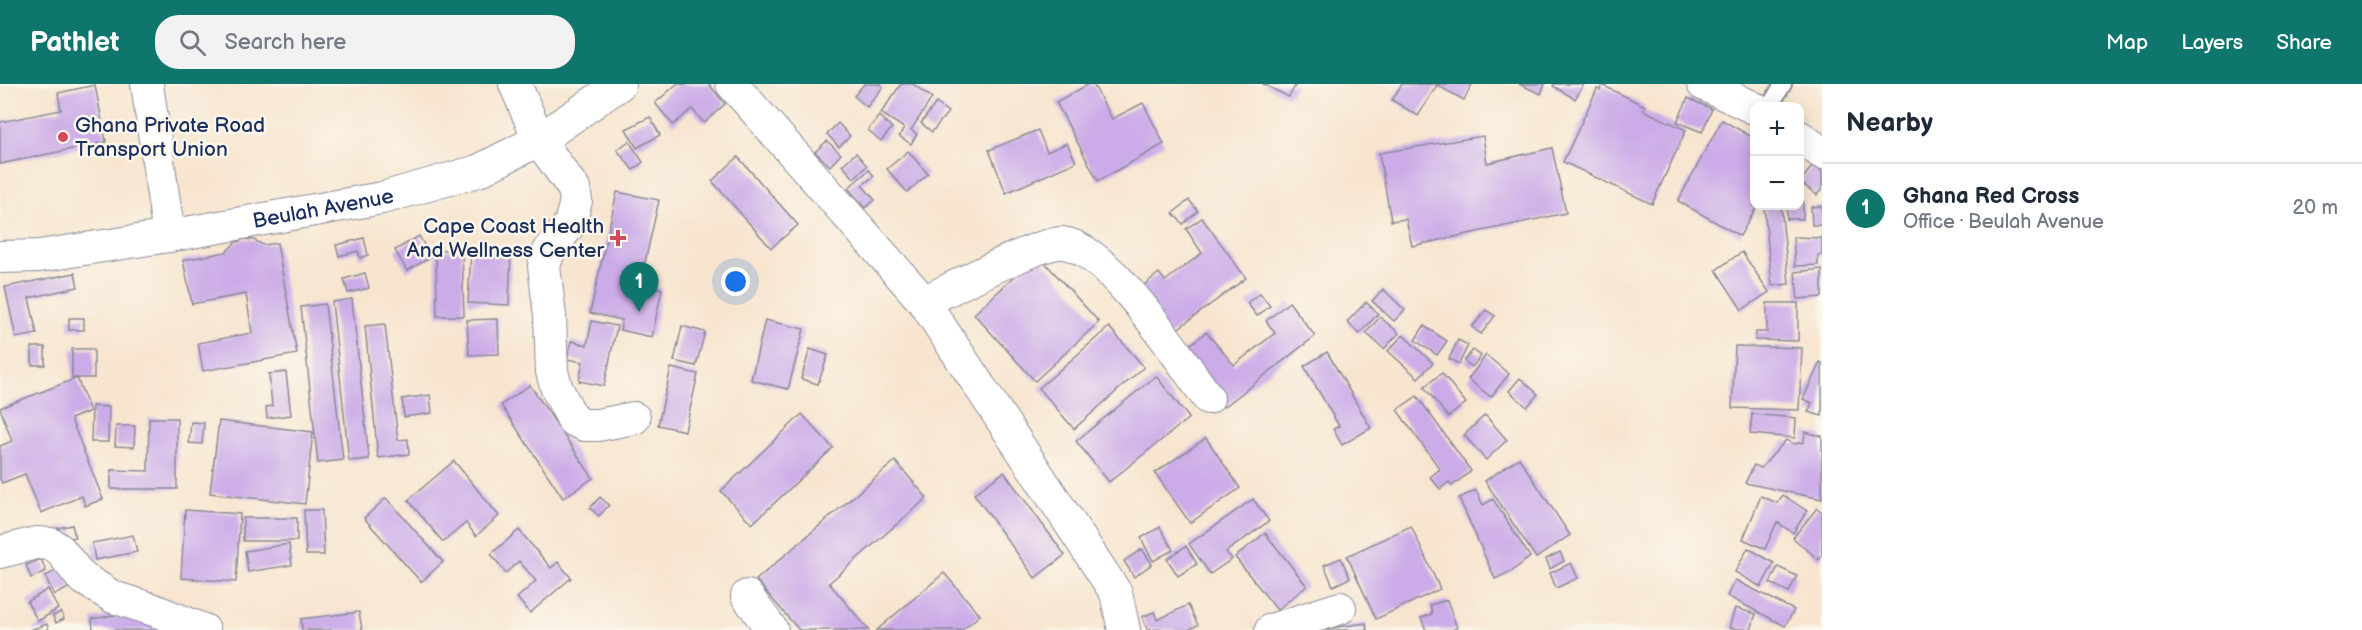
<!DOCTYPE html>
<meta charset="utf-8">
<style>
:root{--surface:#fff;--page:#f2f2f3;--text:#1f2937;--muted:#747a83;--line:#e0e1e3;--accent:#0f766e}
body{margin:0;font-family:"Balsamiq Sans",sans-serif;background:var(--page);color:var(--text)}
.controls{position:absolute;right:18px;top:18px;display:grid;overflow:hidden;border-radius:12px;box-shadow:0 3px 15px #0003}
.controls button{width:54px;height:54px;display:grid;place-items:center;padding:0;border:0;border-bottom:2px solid var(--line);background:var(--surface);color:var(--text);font:30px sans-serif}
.you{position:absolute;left:736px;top:198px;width:21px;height:21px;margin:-15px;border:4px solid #fff;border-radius:50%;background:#1a73e8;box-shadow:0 0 0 9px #1a73e833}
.badge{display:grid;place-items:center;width:39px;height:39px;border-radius:50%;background:var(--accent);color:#fff;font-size:20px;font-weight:700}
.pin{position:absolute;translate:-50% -50px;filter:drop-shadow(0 2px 3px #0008)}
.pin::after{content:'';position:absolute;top:32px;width:21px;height:18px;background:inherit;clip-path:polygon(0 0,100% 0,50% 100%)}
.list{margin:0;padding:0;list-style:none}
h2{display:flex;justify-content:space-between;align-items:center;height:78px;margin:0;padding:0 24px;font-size:26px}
h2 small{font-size:20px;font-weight:400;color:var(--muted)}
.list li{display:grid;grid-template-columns:39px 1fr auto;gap:18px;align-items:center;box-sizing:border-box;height:90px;padding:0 24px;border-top:2px solid var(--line)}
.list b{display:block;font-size:22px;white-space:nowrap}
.list p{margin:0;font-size:20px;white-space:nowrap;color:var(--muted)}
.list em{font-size:20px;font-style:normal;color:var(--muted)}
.icon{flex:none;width:33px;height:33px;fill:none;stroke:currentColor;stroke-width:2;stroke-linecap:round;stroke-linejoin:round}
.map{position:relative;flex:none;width:1822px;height:546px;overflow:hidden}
header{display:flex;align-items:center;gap:36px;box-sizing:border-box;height:84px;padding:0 30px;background:var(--accent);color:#fff}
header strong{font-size:28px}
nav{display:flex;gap:33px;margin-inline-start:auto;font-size:21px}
.search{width:420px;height:54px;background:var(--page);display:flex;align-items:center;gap:15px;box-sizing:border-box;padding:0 21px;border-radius:24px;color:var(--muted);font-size:22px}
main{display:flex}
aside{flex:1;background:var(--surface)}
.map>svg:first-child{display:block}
.building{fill:#cbabe8}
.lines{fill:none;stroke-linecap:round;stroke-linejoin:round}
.service-casing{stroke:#898a96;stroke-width:20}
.minor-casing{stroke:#898a96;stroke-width:34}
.service{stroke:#fff;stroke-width:16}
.minor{stroke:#fff;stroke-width:32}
.poi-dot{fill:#d1495b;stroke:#fbf7ec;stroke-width:2}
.labels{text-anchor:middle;stroke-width:5;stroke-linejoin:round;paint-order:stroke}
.poi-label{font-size:21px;fill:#1b2f5e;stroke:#fbf7ec;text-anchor:start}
.street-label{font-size:21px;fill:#1b2f5e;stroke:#fbf7ec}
</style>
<header>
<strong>Pathlet</strong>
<div class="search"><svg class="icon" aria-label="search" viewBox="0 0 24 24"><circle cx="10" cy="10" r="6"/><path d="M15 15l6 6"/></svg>Search here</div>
<nav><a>Map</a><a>Layers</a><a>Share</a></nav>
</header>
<main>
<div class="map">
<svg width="1822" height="546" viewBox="0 0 1822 546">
<rect width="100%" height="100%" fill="#fbf7ec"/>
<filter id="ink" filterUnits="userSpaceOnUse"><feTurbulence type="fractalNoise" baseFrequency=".0167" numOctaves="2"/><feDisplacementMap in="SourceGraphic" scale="12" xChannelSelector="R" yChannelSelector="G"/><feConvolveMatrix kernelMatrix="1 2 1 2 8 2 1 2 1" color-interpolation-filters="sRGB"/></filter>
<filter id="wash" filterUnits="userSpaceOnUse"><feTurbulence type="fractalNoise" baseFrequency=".008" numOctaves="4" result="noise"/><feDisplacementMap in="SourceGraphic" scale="24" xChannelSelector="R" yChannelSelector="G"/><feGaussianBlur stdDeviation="1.35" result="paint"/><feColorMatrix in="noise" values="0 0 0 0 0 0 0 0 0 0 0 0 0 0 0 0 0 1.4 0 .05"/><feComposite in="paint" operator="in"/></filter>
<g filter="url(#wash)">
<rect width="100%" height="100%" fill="#f7e5cf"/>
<g id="blocks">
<g class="building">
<path d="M677 0H709L725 20 704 39 692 25 673 41 655 19Z"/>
<path d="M864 0H880L883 3 867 23 854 12Z"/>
<path d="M901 0H913L932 14 911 46 917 50 911 60 899 52 904 44 881 29Z"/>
<path d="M1089 0H1093L1112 35 1143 19 1164 60 1098 97 1056 18Z"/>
<path d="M1263 0H1296L1289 13Z"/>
<path d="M1402 0H1472L1464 16 1437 1 1418 32 1392 16Z"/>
<path d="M1519 0H1545L1541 10Z"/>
<path d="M1554 0H1584L1575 15 1553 2Z"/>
<path d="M95 1 106 58 0 80V38L61 26 58 9Z"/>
<path d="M1602 1 1645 22 1643 26 1686 46 1652 120 1563 78 1597 5 1600 6Z"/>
<path d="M1688 14 1712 25 1702 48 1677 38Z"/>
<path d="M936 19 948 28 932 48 921 39Z"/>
<path d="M879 32 892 44 881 57 868 46Z"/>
<path d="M650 33 660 51 637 64 626 45Z"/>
<path d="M1722 36 1754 54V122H1757L1740 152 1678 117Z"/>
<path d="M838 39 850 52 839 63 827 50Z"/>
<path d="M1038 46 1047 68 1067 59 1076 78 1006 109 989 66Z"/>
<path d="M1483 52 1487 79 1552 64 1566 129 1412 162 1406 135 1391 137 1379 69Z"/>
<path d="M629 57 643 78 633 86 617 66Z"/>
<path d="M827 57 841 70 830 82 815 68Z"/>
<path d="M908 67 928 90 907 108 887 85Z"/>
<path d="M856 69 867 82 854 94 842 81Z"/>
<path d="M738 73 798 141 771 164 712 97Z"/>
<path d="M1813 81 1822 88V105L1817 111 1800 98Z"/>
<path d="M869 86 874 92 862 101 875 116 865 124 848 104Z"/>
<path d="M617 108 659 116 640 200 662 205 652 253 620 246 622 236 590 229Z"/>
<path d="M1189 116 1198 127 1183 140 1173 129Z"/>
<path d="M1800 117H1803V135H1787V122H1800Z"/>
<path d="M1764 122H1781L1789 200 1772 202Z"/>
<path d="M1822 122V141H1812L1811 123Z"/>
<path d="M1202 134 1246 194 1168 252 1134 209 1159 189 1165 197 1202 169 1186 145Z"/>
<path d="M419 152 431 173 407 187 395 166Z"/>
<path d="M1793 153 1822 154V171H1818V181L1795 182Z"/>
<path d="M364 154 368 171 360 174 358 167 339 172 336 161Z"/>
<path d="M244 155 254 156 263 161 277 159 297 270 203 287 198 259 252 249 246 210 192 220 183 176 226 168 235 159Z"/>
<path d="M436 166H462L464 232H437Z"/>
<path d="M471 166 511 168 509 221 468 219Z"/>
<path d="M1742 168 1769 208 1742 226 1716 186Z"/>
<path d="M1038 171 1099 238 1035 297 974 230Z"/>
<path d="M1822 185V213L1798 215 1795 188Z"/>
<path d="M75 189 78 203 29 214 37 250 16 254 5 203Z"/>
<path d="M365 189 369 204 348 209 344 195Z"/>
<path d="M1383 205 1405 226 1394 237 1372 217Z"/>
<path d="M1260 209 1270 222 1257 232 1247 219Z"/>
<path d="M352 215 369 375 349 377 332 218Z"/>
<path d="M1289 218 1315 252 1224 323 1180 269 1206 248 1234 281 1275 249 1266 237Z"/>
<path d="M1366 218 1378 230 1359 250 1347 238Z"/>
<path d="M1767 219H1798V257L1755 256 1756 248H1767Z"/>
<path d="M325 220 343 376 318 379 301 223Z"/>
<path d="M1486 226 1495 232 1481 250 1472 243Z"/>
<path d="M1380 233 1399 249 1384 265 1366 249Z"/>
<rect x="69" y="234" width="15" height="12"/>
<path d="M498 235 499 270 469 271 467 236Z"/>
<path d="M765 236 804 245 788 305 751 296Z"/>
<path d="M592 237 617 242 604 302 579 297 583 278 567 275 571 257 587 261Z"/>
<path d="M385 240 398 356 408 355 409 370 378 374 365 242Z"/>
<path d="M682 242 705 248 696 282 674 277Z"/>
<path d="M1424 242 1447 257 1437 271 1415 256Z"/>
<path d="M1109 243 1144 283 1074 345 1039 304Z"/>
<path d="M1403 251 1433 279 1418 294 1388 267Z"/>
<path d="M1458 256 1468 261 1459 280 1449 275Z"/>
<path d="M1735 262 1802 264 1799 326 1732 324Z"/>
<rect x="32" y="263" width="13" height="18"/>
<rect x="72" y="265" width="22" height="29"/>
<path d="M810 265 828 271 818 300 801 295Z"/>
<path d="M1473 266 1481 272 1472 283 1464 277Z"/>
<path d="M1327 268 1371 344 1342 361 1333 345 1339 342 1304 282Z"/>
<path d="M1486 271 1509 290 1491 313 1468 295Z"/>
<path d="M1820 278 1822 279V332L1808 328 1812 319 1803 315Z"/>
<path d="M671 284 698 290 685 347 658 341Z"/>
<path d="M286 288 291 331 267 334 266 323 272 322 269 290Z"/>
<path d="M1442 289 1466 319 1448 333 1424 303Z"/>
<path d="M1156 292 1189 334 1109 398 1076 357Z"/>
<path d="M77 294 90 327 71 335 103 415 85 422 82 412 41 429 25 390 2 399 0 395V362L12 357 0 324Z"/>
<path d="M1520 294 1538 310 1527 323 1509 307Z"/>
<path d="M530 301 593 394 563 414 501 321Z"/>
<path d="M430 311 432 329 404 333 402 315Z"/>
<path d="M1417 312 1471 387 1452 402 1449 398 1440 405 1430 393 1440 385 1397 326Z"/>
<path d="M92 322 109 323 108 358H91Z"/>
<path d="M802 330 833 364 752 440 721 407Z"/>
<path d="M1752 330 1796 334 1795 354 1750 350Z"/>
<path d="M1485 331 1507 356 1486 376 1464 351Z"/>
<path d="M149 334H177V405H111V386L148 387Z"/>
<path d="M219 337 313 348 305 420 210 409Z"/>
<path d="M191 338 204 339 202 360 189 359Z"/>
<path d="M116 342H135L134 363 115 362Z"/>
<path d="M1805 348 1822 352V415L1745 399 1754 381 1761 384 1786 356 1794 360 1804 358Z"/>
<path d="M1206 354 1240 404 1190 439 1155 389Z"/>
<path d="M1519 374 1570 451 1536 474 1485 397Z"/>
<path d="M454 377 499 432 476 452 466 439 443 458 408 416Z"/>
<path d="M895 377 927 414 829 499 869 546H799L756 496Z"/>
<path d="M1004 388 1065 471 1035 494 974 410Z"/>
<path d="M1476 406 1483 421 1493 415 1530 473 1512 487 1495 495 1459 414Z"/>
<path d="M1783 411 1807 427 1793 449 1777 438 1765 465 1743 455 1761 412 1777 419Z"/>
<path d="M600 413 609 421 599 432 590 424Z"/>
<path d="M386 414 443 478 421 498 364 434Z"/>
<path d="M1253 415 1269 437 1226 468 1232 475 1210 490 1189 460Z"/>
<path d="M1817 424 1822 428V472L1819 476 1793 454Z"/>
<path d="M185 426 240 430 236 498 181 494Z"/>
<path d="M304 426H322L324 471H306Z"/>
<rect x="243" y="434" width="54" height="23"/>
<path d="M72 441 75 453 60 457 58 444Z"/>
<path d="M1411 442 1440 505 1376 535 1347 472Z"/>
<path d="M1160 443 1173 466 1153 477 1141 454Z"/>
<path d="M519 446 551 484 558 478 571 494 530 529 517 514 536 497 519 477 506 489 491 470Z"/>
<path d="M1265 449 1307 502 1277 526 1235 473Z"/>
<path d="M133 451 137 468 95 476 92 459Z"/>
<path d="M289 460 292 481 248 488 245 467Z"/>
<path d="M1186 462 1197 480 1178 492 1167 475Z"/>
<path d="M1748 464 1774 479 1761 503 1735 488Z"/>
<path d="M1142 465 1152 480 1134 493 1124 477Z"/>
<path d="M1560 468 1564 477 1550 485 1546 475Z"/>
<path d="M1341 474 1350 494 1333 502 1324 481Z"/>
<path d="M41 475 46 487 31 494 26 481Z"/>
<path d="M1571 479 1578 494 1556 504 1550 489Z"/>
<path d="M1778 483 1797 492 1789 508 1770 499Z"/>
<path d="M62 484 71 503 54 511 45 492Z"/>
<path d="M944 489 980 531 962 546H877Z"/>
<path d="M1735 496 1794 526 1785 542 1727 512Z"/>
<path d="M48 505 58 525 38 537 27 518Z"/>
<path d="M1447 516 1457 544 1451 546H1426L1421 534 1432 530 1430 521Z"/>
<path d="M1188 521 1198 541 1188 546 1147 545 1142 533 1154 528 1157 536Z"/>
<path d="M1735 524 1756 530 1751 546 1729 544Z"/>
<path d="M147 525 169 546H93L92 535Z"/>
<path d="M61 528 64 535 56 539 53 532Z"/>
<path d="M359 528 362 546H302L301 535Z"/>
<path d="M1366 539 1367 546H1324V545Z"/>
<path d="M47 540 49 546H30Z"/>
</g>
</g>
</g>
<g filter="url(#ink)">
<use href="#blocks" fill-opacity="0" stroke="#898a96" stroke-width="1.5"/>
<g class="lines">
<defs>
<path id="service" d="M1770 22 1783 0"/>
<g id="minor">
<path d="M147 0 169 152"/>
<path d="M515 0 539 56 574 105 576 117 570 140 549 167 544 182 550 232 552 288 557 305 573 336 584 341H598L634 334"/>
<path d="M732 0 924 218 1116 509 1124 546"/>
<path d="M1703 0 1754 24"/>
<path d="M1800 53 1822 69"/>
<path id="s1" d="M0 173 39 172 169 152 382 114 478 87 539 56 620 0"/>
<path d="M924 218C951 205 1040 157 1063 159 1110 165 1180 276 1208 314"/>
<path d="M0 468 36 459 51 460 60 466 81 493 113 513 154 526 204 546"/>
<path d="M747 512 772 546"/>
<path d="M1271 546 1340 524"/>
</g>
</defs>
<use href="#service" class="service-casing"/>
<use href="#minor" class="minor-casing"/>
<use href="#service" class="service"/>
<use href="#minor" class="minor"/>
</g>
</g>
<g class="poi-dot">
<circle cx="63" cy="53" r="6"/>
<path d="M615 145h6v6h6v6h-6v6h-6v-6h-6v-6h6z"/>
</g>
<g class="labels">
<g class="poi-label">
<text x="75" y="48">Ghana Private Road<tspan x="75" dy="24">Transport Union</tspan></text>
<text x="604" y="149" text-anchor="end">Cape Coast Health<tspan x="604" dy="24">And Wellness Center</tspan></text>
</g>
<g class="street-label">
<text dy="7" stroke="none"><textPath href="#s1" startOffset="327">Beulah Avenue</textPath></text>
</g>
</g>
</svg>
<div class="controls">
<button>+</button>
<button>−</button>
</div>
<div class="you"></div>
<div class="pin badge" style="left:639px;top:228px">1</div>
</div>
<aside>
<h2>Nearby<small></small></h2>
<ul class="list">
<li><span class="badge">1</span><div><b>Ghana Red Cross</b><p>Office · Beulah Avenue</p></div><em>20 m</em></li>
</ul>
</aside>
</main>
